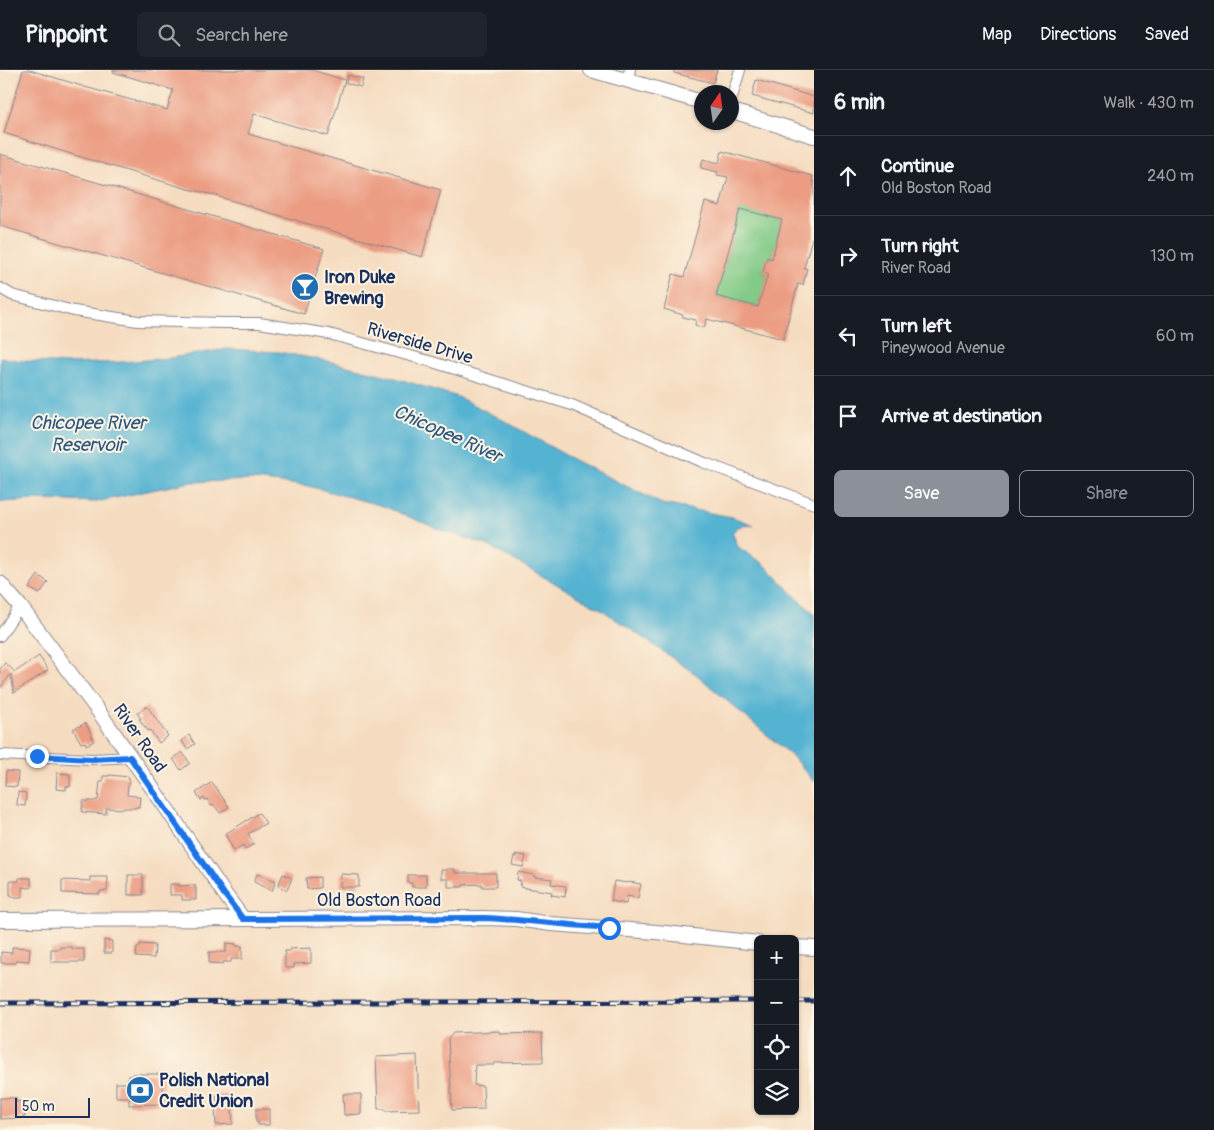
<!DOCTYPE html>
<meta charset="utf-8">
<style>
:root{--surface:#171b24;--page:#20242c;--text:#f1f3f6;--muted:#9ea1a6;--line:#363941;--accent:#8c9099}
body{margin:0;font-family:Pangolin,sans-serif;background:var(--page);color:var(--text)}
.controls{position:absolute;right:15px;bottom:15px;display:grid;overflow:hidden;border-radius:8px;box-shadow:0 1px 4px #0004}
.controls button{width:45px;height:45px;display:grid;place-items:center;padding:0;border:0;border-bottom:1px solid var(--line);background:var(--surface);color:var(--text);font:25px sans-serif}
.compass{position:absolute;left:694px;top:15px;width:45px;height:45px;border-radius:50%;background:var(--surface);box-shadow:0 1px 4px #0004;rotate:13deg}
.scale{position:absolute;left:15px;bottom:12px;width:75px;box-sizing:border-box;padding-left:5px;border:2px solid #1b2f5e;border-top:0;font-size:14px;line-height:18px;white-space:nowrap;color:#1b2f5e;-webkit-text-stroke:4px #fcf5e5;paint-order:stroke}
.stop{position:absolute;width:15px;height:15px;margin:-11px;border:4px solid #1a73e8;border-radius:50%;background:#fff}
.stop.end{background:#1a73e8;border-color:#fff;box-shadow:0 1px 5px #0008}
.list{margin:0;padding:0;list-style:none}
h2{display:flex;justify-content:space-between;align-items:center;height:65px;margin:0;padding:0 20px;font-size:21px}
h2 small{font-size:16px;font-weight:400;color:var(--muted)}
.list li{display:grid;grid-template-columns:32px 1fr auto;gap:15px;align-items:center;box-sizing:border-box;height:80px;padding:0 20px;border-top:1px solid var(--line)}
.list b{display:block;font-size:19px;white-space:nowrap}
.list p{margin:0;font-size:16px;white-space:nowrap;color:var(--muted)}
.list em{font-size:16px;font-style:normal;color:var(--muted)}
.actions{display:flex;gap:10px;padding:15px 20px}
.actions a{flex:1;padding:11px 0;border:1px solid var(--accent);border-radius:8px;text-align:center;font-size:18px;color:var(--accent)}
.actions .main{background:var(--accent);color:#fff}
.icon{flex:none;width:28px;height:28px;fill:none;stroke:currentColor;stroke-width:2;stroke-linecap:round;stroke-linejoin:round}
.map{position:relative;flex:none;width:814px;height:1060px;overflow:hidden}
header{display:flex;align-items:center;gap:30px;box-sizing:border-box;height:70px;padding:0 25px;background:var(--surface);border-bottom:1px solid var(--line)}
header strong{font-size:24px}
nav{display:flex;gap:28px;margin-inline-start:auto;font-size:18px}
.search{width:350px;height:45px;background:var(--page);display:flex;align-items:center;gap:12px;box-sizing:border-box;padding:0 18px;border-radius:8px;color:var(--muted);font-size:19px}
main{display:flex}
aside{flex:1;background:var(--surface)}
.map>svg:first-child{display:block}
.green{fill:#82ca87;stroke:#4e7c72}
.water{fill:#54b3d2;stroke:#387198}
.building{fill:#eb9c82;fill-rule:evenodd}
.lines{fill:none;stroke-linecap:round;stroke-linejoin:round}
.street-casing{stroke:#88868f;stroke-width:12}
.secondary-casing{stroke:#88868f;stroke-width:16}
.street{stroke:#fff;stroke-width:10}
.secondary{stroke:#fff;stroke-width:14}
.rail-casing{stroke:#1b2f5e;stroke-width:5}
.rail{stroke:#fcf5e5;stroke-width:3;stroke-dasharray:9;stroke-linecap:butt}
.route{stroke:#1a73e8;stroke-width:6}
.labels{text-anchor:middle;stroke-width:4;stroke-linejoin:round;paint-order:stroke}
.poi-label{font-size:18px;font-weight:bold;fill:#1b2f5e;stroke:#fcf5e5;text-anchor:start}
.street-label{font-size:18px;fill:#1b2f5e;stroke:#fcf5e5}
.water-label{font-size:19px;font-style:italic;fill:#2c5781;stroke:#fcf5e5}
</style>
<header>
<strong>Pinpoint</strong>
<div class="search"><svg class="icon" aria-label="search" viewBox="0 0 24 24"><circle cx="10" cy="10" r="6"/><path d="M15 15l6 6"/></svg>Search here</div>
<nav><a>Map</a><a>Directions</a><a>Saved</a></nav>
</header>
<main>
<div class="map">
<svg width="814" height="1060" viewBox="0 0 814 1060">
<rect width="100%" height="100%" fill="#fcf5e5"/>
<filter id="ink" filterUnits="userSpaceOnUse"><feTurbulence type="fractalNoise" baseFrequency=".02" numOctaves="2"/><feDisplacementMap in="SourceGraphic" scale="10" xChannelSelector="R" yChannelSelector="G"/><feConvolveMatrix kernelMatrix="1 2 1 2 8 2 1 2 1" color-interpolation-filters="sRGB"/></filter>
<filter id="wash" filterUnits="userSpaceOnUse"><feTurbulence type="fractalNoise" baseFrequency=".0096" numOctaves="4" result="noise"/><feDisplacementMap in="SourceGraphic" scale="20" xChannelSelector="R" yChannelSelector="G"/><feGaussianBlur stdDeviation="1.12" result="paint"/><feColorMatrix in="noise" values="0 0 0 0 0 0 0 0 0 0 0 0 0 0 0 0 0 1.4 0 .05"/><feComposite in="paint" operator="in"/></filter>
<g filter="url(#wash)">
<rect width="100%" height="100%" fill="#f5dcc0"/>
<path class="green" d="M740 138 782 150 772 189 767 188 763 203 768 204 758 237 716 226Z"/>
<path class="water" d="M228 279 278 282 327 291 392 307 458 327 501 349 576 391 662 434 732 447 754 455 740 456 732 462 738 477 765 495 802 533 814 543V712L793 687 697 605 601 539 487 475 436 458 383 436 308 416 253 410 191 412 147 421 96 432 37 430 0 432V287L14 290 65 294 124 292 170 288Z"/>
<g id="blocks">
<g class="building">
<path d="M23 0H30L85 17 167 40 173 20 113 2V0H312L345 10 328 66 254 44 248 64 441 120 422 187 250 137V136L219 127V126L188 119 84 88 4 63Z"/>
<path d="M674 0H717L713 13 674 3Z"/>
<path d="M348 5 363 9 361 17 346 13Z"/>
<path d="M756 10 814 27V43L752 26Z"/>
<path d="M722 81 813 106 812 111H814V168H812L804 198H807L803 215 798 214 783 269 707 249 704 258 695 255 696 250 683 247V245L664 239 673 204 684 207 705 132 720 136 728 107 717 105 718 102 701 98 703 89 719 93ZM740 139 782 150 772 189 767 187 763 203 768 204 758 237 716 226Z"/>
<path d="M0 84 324 179 304 244 0 156Z"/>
<path d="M38 505 48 512 40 524 29 518Z"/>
<path d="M39 586 48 600 14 623 11 604 0 618V599L5 593 15 602Z"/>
<path d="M147 636 168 666 159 673 150 660 148 661 139 649H141L137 643Z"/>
<path d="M86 653 94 671 86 675 85 672 81 673 73 659Z"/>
<path d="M189 665 195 674 187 679 182 671Z"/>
<path d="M182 682 190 693 181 700 173 689Z"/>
<path d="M6 701 18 702 17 717 5 716Z"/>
<path d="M57 703 70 704V717L66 716V720L56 719Z"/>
<path d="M109 705 129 707 127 725 136 726V727H140L139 737H136V738H124V739L106 738V744L82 742 83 731H96V730H98L100 711H103V706H109Z"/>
<path d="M212 712 229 737 220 743 214 735 211 736 207 729 205 730 204 728 201 730 196 723Z"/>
<path d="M18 722 26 723 25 736 17 735Z"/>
<path d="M259 743 266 753 248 764 254 774 245 779 243 775 234 781 225 764Z"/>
<path d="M516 784 526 786 523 797 512 795 514 786 516 787Z"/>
<path d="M447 799H455V803H496V817H482V814L463 815V817H448V809H441V800H447Z"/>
<path d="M518 802 534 805V807L552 809 551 814 566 816 565 827 551 825 552 822 520 817 521 811 517 810Z"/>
<path d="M257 804 276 811 272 821 254 812Z"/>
<path d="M283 804 292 808 287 820 278 816Z"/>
<path d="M341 804 359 805V817H340Z"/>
<rect x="128" y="805" width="15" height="20"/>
<path d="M408 805H426V817H412V813H408Z"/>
<path d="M90 807H108L107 821H100V824L62 823V810L90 811Z"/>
<path d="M320 807V818L307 819 306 808Z"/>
<path d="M19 808H31V818L22 817V827H12V825H10V811H19Z"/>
<path d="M614 811 628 813 629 812 641 814 638 828 627 826 626 834 611 831Z"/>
<path d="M170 814H179V816L195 815V818H196V830H182V825H170Z"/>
<path d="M104 870 112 871V883H104Z"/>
<path d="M226 873 236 874V876H242V889H231V892H223V894L209 893V882H226Z"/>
<path d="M140 874 155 875 154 888 136 887 137 877H140Z"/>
<path d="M12 877 30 878 29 891 16 890V893H1V882L12 883Z"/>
<path d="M60 877H72V879H84V892H51V879H60Z"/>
<path d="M311 878V893L294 894V898H285V881H290V879Z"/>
<path d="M500 961 501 964 542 963 543 992 494 993V995H475L474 1015 483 1016 484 1039 452 1040 448 969 453 963Z"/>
<path d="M417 985 419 1040 385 1041V1039H378L376 987Z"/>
<path d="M132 1004H159V1005H163V1034L129 1035V1027H116V1013H128V1006H132Z"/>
<path d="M231 1024 233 1054 216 1055 215 1037H217L216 1025Z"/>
<path d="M343 1024H361V1044L344 1045Z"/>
<path d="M0 1028H16V1032L23 1031V1037H24L25 1047H22V1048L0 1049Z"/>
<path d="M256 1039H269V1055H258V1052H256Z"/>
</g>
</g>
</g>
<g filter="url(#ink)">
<use href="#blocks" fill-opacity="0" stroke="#88868f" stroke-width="1"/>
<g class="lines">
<defs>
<g id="street">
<path d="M626 10 630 0"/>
<path d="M732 27 740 0"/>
<path d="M0 218 12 225 74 241 138 251 224 253H259L329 264 429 291 572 335 705 393 814 434"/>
<path d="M0 566 20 536"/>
<path d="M0 685 92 689 131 687"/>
</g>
<g id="secondary">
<path d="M591 0 702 32"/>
<path d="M732 41 814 66"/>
<path d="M0 513 20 536 99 642 167 739 224 823 243 849"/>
<path d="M0 850 484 848 516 849 551 854 656 862 758 873"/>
<path d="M795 877 814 878"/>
</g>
</defs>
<use href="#street" class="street-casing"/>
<use href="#secondary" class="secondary-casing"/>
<use href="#street" class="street"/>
<use href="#secondary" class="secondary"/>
<defs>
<g id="rail">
<path d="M795 931H814"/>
<path d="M0 933 758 931"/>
</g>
</defs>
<use href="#rail" class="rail-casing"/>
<use href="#rail" class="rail"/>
</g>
</g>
<g class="lines" filter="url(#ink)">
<path class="route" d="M37 686 92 689 130 687 224 824 243 849 484 848C526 850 567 855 609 858"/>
</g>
<defs>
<symbol id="bar-disc" viewBox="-11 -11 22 22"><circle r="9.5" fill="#1f6fb2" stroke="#fcf5e5"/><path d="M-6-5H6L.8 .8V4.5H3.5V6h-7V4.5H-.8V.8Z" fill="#fff"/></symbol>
<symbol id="bank-disc" viewBox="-11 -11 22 22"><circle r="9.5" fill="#1f6fb2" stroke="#fcf5e5"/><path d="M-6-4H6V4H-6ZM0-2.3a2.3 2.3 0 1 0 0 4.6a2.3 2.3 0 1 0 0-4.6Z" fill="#fff"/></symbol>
</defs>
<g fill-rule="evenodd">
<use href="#bar-disc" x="289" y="201" width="32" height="32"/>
<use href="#bank-disc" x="124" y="1004" width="32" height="32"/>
</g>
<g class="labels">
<g class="poi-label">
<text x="324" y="213">Iron Duke<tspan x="324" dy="21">Brewing</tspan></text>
<text x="159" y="1016">Polish National<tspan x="159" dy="21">Credit Union</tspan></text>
</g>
<g class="street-label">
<text transform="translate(420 273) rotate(16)" y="6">Riverside Drive</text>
<text transform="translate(140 668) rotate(55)" y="6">River Road</text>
<text x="379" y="836">Old Boston Road</text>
</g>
<g class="water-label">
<text x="88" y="359">Chicopee River<tspan x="88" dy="22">Reservoir</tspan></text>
<text transform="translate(448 363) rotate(24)" y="7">Chicopee River</text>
</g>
</g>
</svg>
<div class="controls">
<button>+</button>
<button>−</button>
<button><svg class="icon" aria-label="locate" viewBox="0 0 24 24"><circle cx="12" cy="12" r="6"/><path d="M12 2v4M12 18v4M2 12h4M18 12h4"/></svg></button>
<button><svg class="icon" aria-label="layers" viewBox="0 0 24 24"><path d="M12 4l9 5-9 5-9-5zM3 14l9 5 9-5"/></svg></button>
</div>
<svg class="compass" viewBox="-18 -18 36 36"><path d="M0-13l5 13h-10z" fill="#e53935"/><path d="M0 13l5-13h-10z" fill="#9ea1a6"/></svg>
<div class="scale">50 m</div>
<div class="stop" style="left:609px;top:858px"></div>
<div class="stop end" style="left:37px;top:686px"></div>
</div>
<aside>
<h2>6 min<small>Walk · 430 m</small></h2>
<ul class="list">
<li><svg class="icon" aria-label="ahead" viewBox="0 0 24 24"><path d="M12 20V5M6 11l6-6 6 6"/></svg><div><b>Continue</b><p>Old Boston Road</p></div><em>240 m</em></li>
<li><svg class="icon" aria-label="right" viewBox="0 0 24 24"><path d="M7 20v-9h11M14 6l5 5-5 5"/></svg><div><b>Turn right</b><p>River Road</p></div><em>130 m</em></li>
<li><svg class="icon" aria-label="left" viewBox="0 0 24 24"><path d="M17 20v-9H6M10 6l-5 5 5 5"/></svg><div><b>Turn left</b><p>Pineywood Avenue</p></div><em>60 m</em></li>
<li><svg class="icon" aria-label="arrive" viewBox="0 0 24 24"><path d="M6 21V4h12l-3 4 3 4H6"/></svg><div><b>Arrive at destination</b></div></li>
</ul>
<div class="actions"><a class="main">Save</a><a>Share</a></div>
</aside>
</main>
